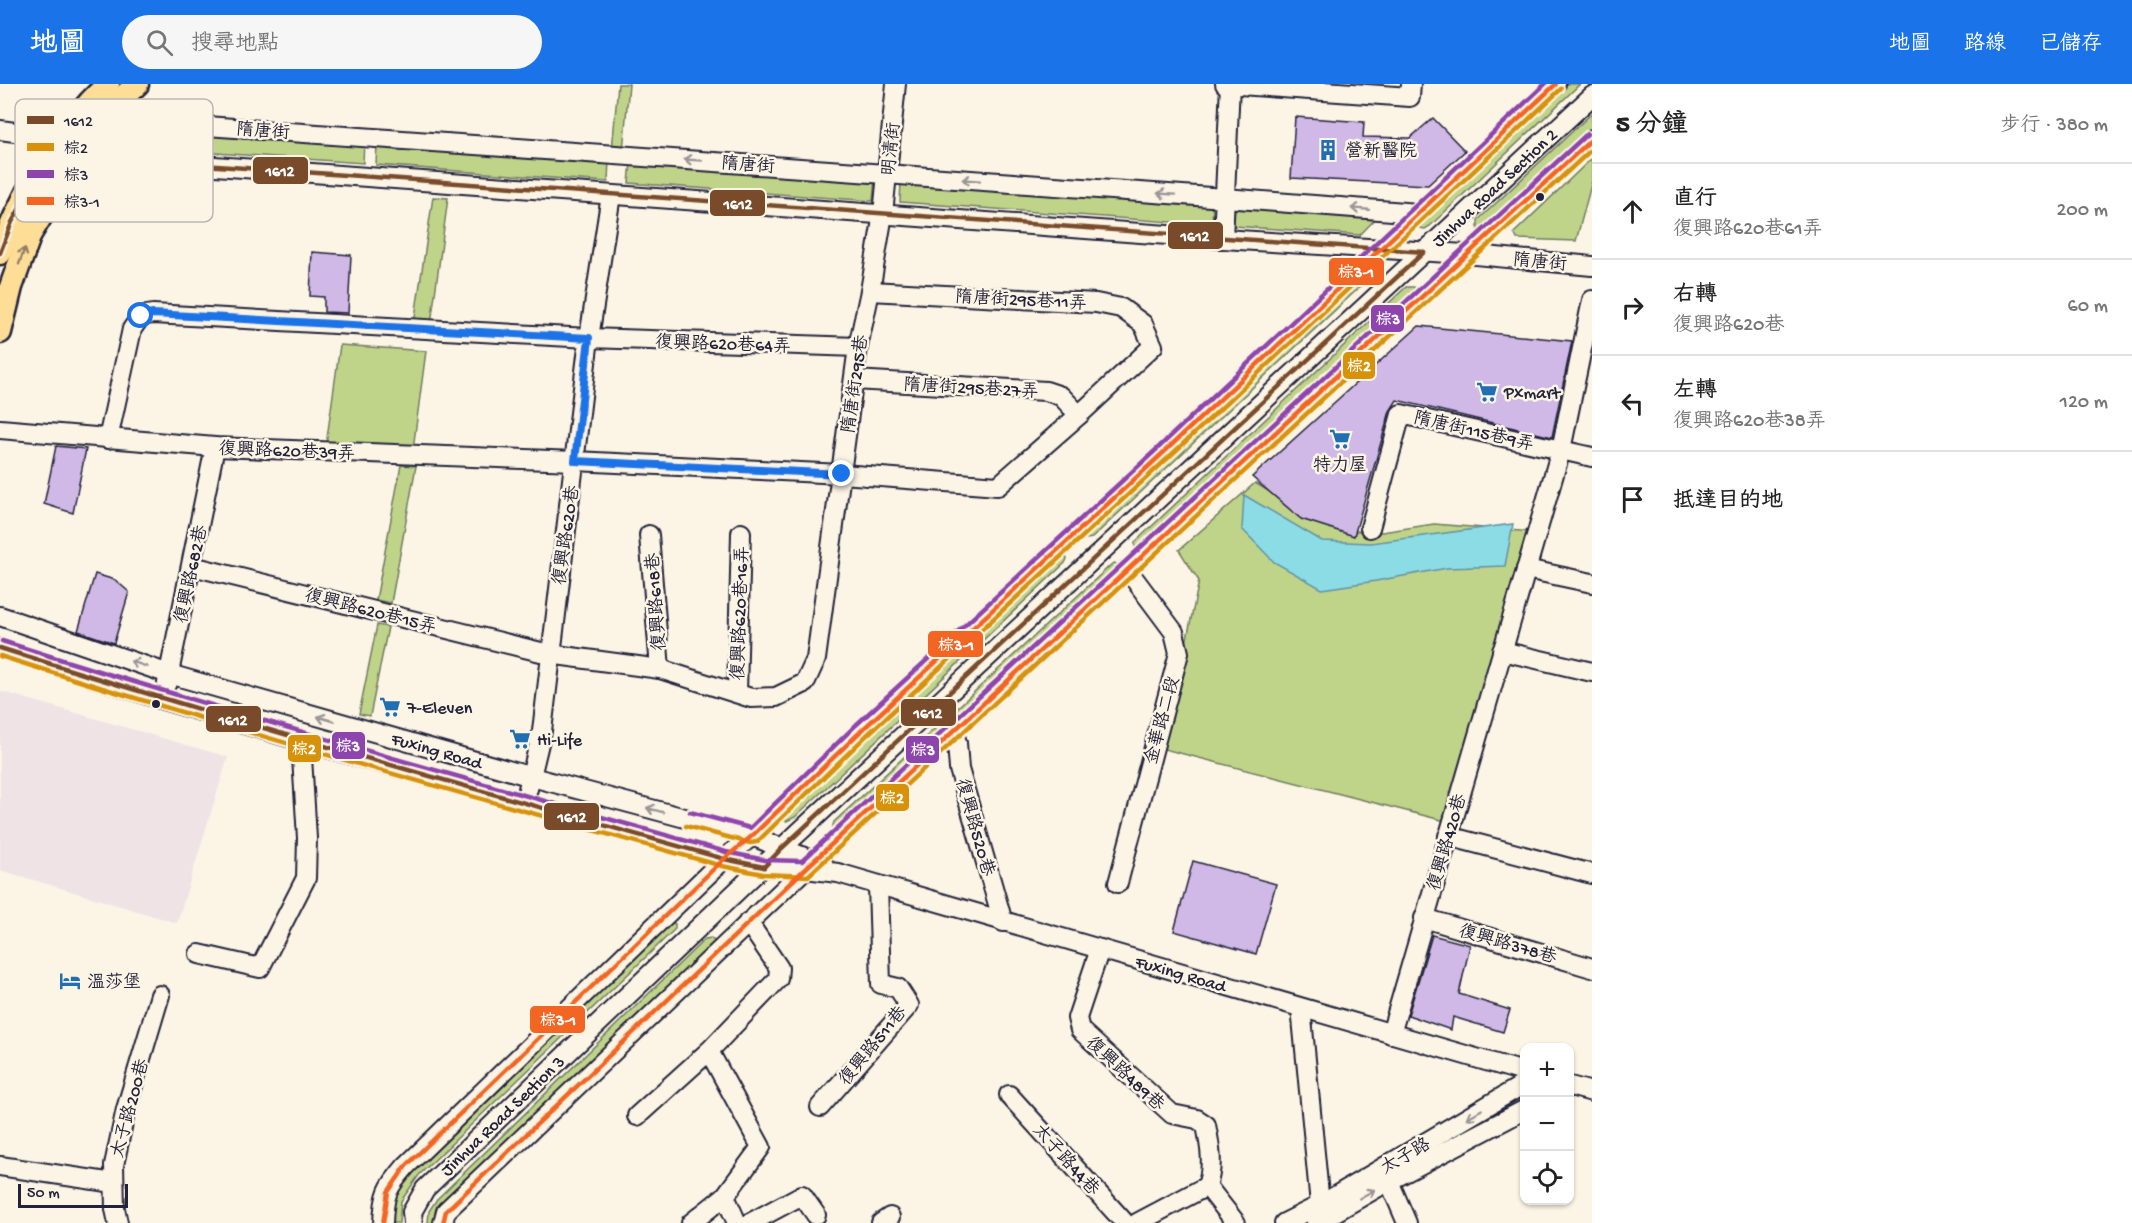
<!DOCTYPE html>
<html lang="zh-TW">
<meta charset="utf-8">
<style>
:root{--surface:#fff;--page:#f6f6f6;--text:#222;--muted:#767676;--line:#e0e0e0;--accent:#1a73e8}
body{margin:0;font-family:"Gochi Hand","LXGW WenKai TC",sans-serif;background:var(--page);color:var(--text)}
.controls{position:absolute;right:18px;bottom:18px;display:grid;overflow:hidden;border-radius:12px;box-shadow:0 2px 4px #0004}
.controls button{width:54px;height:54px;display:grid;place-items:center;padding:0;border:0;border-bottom:2px solid var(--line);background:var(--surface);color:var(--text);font:30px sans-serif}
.scale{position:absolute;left:18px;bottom:15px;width:110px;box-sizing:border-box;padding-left:6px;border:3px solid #22223b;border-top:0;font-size:16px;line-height:21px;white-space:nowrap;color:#22223b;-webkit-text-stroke:4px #fcf5e5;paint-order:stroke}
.stop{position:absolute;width:18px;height:18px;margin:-14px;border:4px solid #1a73e8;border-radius:50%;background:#fff}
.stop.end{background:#1a73e8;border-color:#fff;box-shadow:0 2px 6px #0008}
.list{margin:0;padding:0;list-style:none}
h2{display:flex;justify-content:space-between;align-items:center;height:78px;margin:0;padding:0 24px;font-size:26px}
h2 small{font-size:20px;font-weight:400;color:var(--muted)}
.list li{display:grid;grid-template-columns:39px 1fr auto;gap:18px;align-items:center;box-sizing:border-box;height:96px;padding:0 24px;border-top:2px solid var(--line)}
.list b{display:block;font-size:22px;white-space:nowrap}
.list p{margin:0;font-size:20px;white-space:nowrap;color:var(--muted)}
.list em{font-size:20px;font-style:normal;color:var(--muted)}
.icon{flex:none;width:33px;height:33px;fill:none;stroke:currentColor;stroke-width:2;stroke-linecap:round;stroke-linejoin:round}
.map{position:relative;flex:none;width:1592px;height:1139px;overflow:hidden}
header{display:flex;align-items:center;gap:36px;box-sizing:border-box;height:84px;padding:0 30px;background:var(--accent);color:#fff}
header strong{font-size:28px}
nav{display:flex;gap:33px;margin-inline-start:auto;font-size:21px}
.search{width:420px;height:54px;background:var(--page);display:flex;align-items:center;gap:15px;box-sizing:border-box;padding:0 21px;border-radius:33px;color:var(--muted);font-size:22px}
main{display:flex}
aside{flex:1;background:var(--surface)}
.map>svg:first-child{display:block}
.built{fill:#efe3e6}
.green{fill:#bfd489;stroke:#707b62;stroke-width:1.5}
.water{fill:#8cdce6;stroke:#6292a2;stroke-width:1.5}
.building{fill:#d0b8e7;stroke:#22223b;stroke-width:1.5}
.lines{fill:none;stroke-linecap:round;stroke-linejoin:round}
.minor-casing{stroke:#22223b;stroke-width:22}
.major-casing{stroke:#22223b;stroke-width:27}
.minor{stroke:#fcf5e5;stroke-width:18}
.major{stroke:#fedd96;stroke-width:22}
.bus-1-casing{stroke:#fcf5e5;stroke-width:9}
.bus-2-casing{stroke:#fcf5e5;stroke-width:9}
.bus-3-casing{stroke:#fcf5e5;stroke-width:9}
.bus-4-casing{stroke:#fcf5e5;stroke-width:9}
.bus-1{stroke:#7a4b2a;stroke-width:4.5}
.bus-2{stroke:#d79209;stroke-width:4.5}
.bus-3{stroke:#8e44ad;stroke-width:4.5}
.bus-4{stroke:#f26522;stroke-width:4.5}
.oneway{stroke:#9a9698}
.oneway2{stroke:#908068}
.route{stroke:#1a73e8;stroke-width:8}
.bus-dot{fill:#22223b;stroke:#fcf5e5;stroke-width:2}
.labels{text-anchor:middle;stroke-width:5;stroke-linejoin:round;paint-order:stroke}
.street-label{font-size:18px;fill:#22223b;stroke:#fcf5e5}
.poi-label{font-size:18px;fill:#22223b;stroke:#fcf5e5;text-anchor:start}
.key{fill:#fcf5e5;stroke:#bbb6b2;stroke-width:1.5}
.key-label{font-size:16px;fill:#22223b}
.line-badge{stroke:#fcf5e5;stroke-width:2}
.badge-label{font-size:16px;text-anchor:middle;font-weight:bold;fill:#fff}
</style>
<header>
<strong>地圖</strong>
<div class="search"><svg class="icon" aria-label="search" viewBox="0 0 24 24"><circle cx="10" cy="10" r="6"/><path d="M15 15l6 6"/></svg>搜尋地點</div>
<nav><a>地圖</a><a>路線</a><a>已儲存</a></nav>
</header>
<main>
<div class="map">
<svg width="1592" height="1139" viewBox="0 0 1592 1139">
<rect width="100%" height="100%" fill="#fcf5e5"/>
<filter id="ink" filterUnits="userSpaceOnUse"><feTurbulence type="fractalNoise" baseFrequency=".0167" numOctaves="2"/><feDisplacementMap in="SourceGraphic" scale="12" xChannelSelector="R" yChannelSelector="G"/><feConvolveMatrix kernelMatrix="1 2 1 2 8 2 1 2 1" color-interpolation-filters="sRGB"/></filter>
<g filter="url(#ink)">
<path class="built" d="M0 607 228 673 177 839 0 786Z"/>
<g class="green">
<path d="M618 0H629L623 67 612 66Z"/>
<path d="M1560 0H1580L1430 142 1425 145 1420 144 1419 136Z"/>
<path d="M1592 29V48L1481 148 1478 147V136Z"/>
<path d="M137 41 364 57 363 79 114 62Z"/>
<path d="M377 59 609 75 608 98 376 81Z"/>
<path d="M1592 74V97L1576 157 1517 155 1514 149Z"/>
<path d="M631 78 875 94 873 117 629 99Z"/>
<path d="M901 97 1213 118 1212 141 900 118Z"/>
<path d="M433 113 448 114 431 240H414Z"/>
<path d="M1235 120 1381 129 1360 151 1234 142Z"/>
<path d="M1364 191 1366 195 1364 199 1092 454 1087 455 1084 453Z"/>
<path d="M1406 203H1414L1417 205 1137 465 1135 464V458Z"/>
<path d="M340 261 426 267 413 365 326 361Z"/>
<path d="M401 381 416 382 391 519 376 516Z"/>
<path d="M1255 399 1334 446 1382 448 1434 440 1547 449 1461 741 1164 665 1199 497 1179 466Z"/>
<path d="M1065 470 1067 475 1065 479 795 733 787 737 781 736V730Z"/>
<path d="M1115 479 1120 483 837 747 832 745 834 738 1112 480Z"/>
<path d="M377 541 388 543 370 632 359 630Z"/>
<path d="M670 837 675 840V845L419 1091 401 1117 399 1139H388L396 1101Z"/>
<path d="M711 854 717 860 437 1139H428L429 1127 437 1115 705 855Z"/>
</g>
<path class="water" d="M1244 411 1322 457 1371 459 1513 440 1505 482 1447 484 1376 497 1322 505 1274 478 1242 445Z"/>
<g class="building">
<path d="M1295 33 1364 38 1363 53 1410 54 1433 34 1465 67 1428 101 1291 94Z"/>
<path d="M312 168 351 171 348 229 324 228V213L310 212Z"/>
<path d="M1419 242 1572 257 1552 353 1397 316 1390 327 1354 452 1301 435 1252 393Z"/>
<path d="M56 362 86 365 73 429 44 420Z"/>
<path d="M95 490 115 496 129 508 114 559 78 547Z"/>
<path d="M1193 777 1276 800 1256 870 1174 847Z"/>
<path d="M1432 851 1470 861 1459 910 1510 926 1503 948 1453 933 1451 946 1408 931Z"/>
</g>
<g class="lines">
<defs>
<g id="minor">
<path d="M1225 0 1410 13 1411 0"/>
<path d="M92 34 1225 114 1418 129"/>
<path d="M0 46 59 54 77 72 1223 155 1465 170 1592 182"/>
<path d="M1223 155 1230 0"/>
<path d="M854 296 1046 307 1061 312 1079 331"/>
<path d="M0 345 215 363 575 377 842 390 998 402 1079 331 1153 262 1143 240 1121 224 1096 219 870 207"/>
<path d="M108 355 132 245 141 232 153 230 589 254 858 263"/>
<path d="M1370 444 1401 330 1592 373"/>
<path d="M649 451 660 585"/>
<path d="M192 482 549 570 660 585 751 614 776 613 805 599 816 575 858 263 870 207 883 130 896 0"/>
<path d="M1526 485 1592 499"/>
<path d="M0 532 169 590 532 693 752 752 824 781"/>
<path d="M0 564 163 616 301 657 724 775 764 783 805 785 838 789 1524 988"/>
<path d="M1502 567 1592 588"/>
<path d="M167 599 215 363"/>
<path d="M737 609 741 449"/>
<path d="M954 648 957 659 959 685 1003 838"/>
<path d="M528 705 542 647 589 254 611 111"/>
<path d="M1448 752 1592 790"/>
<path d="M1118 799 1179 569 1174 548 1127 485"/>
<path d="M1424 834 1592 884"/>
<path d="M1100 865 1077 934 1080 946 1172 1030 1197 1035 1206 1041C1210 1062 1214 1081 1207 1102L1236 1139"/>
<path d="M199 870 260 884 306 794 307 754 301 657"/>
<path d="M1301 924 1320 1121"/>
<path d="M1391 950 1561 366 1592 216"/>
<path d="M1570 1002 1592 1008"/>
<path d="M1009 1011 1125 1139"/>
<path d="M820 1023 909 921 898 904 881 900 878 801"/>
<path d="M637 1032 709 967"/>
<path d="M0 1082 114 1099"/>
<path d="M1389 1097 1407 1139"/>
<path d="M725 1112 737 1139"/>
<path d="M118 1139 115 1125 114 1081 126 1025 160 911"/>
<path d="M383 1139C384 1110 387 1104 406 1082L724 775 752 752 861 647 1163 369 1556 0"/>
<path d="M413 1139 412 1128 425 1105 782 764 1592 12"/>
<path d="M443 1139 446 1127 805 785 1592 55"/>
<path d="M691 1139 725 1112 761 1063 709 967 778 895 779 884 748 838"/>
<path d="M750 1139 802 1111 816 1131"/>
<path d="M881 1139 890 1133"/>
<path d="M1137 1139 1207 1102"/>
<path d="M1284 1139 1320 1121 1524 1000"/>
<path d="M1316 1139 1389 1097 1524 1026"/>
</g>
<g id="major">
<path d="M0 169C24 106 59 46 108 0"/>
<path d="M0 248 11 203 30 150 101 34 137 0"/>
</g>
</defs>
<use href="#minor" class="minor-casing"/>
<use href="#major" class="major-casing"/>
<use href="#minor" class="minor"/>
<use href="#major" class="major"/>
<defs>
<g id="bus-1">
<path d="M59 54 77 72 1424 168"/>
<path d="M0 169 12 138 59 54"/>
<path d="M0 564C240 640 482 707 724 775L764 783"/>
<path d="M764 783 782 764 1424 168"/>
</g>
<g id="bus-2">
<path d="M0 572C239 648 480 715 722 782L763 790 808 792 1592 65"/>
<path d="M686 742 750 759 757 758 866 652 1168 374 1561 5"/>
</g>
<g id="bus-3">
<path d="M2 557C242 633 484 700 726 768L765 776 802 777 1587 50"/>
<path d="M690 728 750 744 856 641 1158 364 1545 0"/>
</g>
<g id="bus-4">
<path d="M383 1139 388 1108 406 1082 724 775 752 752 861 647 1163 369 1556 0"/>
<path d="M443 1139 446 1127 805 785 1592 55"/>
</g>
</defs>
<use href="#bus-1" class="bus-1-casing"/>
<use href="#bus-2" class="bus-2-casing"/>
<use href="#bus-3" class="bus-3-casing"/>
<use href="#bus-4" class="bus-4-casing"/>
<use href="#bus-1" class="bus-1"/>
<use href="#bus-2" class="bus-2"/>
<use href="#bus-3" class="bus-3"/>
<use href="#bus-4" class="bus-4"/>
</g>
<defs><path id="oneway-shaft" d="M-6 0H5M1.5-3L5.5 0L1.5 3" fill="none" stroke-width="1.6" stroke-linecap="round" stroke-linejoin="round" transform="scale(1.5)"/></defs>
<g class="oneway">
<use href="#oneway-shaft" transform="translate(693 76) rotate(-176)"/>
<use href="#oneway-shaft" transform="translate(971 96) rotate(-176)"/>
<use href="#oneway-shaft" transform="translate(1166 110) rotate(-176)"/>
<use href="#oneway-shaft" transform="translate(1360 125) rotate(-175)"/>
<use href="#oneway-shaft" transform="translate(139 580) rotate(-161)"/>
<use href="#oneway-shaft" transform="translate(326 635) rotate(-164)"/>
<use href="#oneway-shaft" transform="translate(655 726) rotate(-165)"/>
<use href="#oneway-shaft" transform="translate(1474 1030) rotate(150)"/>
<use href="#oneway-shaft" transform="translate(1367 1110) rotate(-30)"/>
</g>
<use class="oneway2" href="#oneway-shaft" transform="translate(22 172) rotate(-70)"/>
</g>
<g class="lines" filter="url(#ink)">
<path class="route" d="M141 232 153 230 589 254 575 377 842 390"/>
</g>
<defs>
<symbol id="building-bare" viewBox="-9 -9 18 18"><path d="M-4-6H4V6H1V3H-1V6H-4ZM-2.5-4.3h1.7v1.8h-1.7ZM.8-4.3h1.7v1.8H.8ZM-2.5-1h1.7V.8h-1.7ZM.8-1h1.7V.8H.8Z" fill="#1f6fb2" stroke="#fcf5e5" stroke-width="2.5" paint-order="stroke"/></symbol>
<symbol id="supermarket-bare" viewBox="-9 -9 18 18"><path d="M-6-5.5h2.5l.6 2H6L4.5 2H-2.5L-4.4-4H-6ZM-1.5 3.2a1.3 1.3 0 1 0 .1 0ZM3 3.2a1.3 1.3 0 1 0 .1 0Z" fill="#1f6fb2" stroke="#fcf5e5" stroke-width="2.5" paint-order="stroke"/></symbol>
<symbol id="hotel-bare" viewBox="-9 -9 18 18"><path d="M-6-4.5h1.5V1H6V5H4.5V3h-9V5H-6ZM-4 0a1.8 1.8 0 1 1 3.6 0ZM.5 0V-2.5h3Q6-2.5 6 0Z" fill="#1f6fb2" stroke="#fcf5e5" stroke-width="2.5" paint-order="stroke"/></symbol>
</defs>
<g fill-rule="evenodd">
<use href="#building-bare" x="1313" y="51" width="30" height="30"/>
<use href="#supermarket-bare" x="1472" y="293" width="30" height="30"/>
<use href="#supermarket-bare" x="1325" y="340" width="30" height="30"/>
<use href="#supermarket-bare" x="375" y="608" width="30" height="30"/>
<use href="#supermarket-bare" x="505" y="640" width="30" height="30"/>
<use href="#hotel-bare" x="55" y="882" width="30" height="30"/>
</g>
<g class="bus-dot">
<circle cx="1540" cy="113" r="5"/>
<circle cx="156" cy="620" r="5"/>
</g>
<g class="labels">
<g class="street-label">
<text transform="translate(263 46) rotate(4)" y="6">隋唐街</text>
<text transform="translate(890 65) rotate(-84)" y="6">明清街</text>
<text transform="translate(748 80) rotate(4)" y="6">隋唐街</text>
<text transform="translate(1494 103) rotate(-43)" y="6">Jinhua Road Section 2</text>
<text transform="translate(1540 177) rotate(5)" y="6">隋唐街</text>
<text transform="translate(1021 215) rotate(3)" y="6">隋唐街295巷11弄</text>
<text transform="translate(723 259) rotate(2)" y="6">復興路620巷64弄</text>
<text transform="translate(854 300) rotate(-82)" y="6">隋唐街295巷</text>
<text transform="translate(971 303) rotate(3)" y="6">隋唐街295巷27弄</text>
<text transform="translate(1474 346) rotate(13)" y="6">隋唐街115巷9弄</text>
<text transform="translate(287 366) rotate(2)" y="6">復興路620巷39弄</text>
<text transform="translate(565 451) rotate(-82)" y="6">復興路620巷</text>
<text transform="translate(190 490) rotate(-78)" y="6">復興路682巷</text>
<text transform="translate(655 518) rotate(-94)" y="6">復興路618巷</text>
<text transform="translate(371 526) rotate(14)" y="6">復興路620巷15弄</text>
<text transform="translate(739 529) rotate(-88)" y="6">復興路620巷16弄</text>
<text transform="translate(1161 636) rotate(-75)" y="6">金華路二段</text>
<text transform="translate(437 666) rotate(16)" y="6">Fuxing Road</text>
<text transform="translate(976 743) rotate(74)" y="6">復興路520巷</text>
<text transform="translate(1446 758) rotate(-74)" y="6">復興路420巷</text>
<text transform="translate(1508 859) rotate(16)" y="6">復興路378巷</text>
<text transform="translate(1181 889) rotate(16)" y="6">Fuxing Road</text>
<text transform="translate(872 961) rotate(-51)" y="6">復興路511巷</text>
<text transform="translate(1126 989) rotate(43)" y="6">復興路489巷</text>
<text transform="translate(129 1024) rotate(-75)" y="6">太子路200巷</text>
<text transform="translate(502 1031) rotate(-44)" y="6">Jinhua Road Section 3</text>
<text transform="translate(1405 1071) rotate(-30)" y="6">太子路</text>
<text transform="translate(1067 1075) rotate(48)" y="6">太子路44巷</text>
</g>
<g class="poi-label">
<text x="1345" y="72">營新醫院</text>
<text x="1504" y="314">Pxmart</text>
<text x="1340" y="386" text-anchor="middle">特力屋</text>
<text x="407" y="629">7-Eleven</text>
<text x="537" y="661">Hi-Life</text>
<text x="87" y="903">溫莎堡</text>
</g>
</g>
<rect x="15" y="15" width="198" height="123" rx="9" class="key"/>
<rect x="27" y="32" width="27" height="8" fill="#7a4b2a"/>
<rect x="27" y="59" width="27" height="8" fill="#d79209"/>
<rect x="27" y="86" width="27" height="8" fill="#8e44ad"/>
<rect x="27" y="113" width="27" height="8" fill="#f26522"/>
<g class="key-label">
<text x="64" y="42">1612</text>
<text x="64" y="69">棕2</text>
<text x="64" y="96">棕3</text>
<text x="64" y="123">棕3-1</text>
</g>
<g class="line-badge">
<rect x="252" y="72" width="57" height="29" rx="6" fill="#7a4b2a"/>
<rect x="709" y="105" width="57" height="28" rx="6" fill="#7a4b2a"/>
<rect x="1167" y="137" width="57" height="29" rx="6" fill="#7a4b2a"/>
<rect x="1328" y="173" width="57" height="29" rx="6" fill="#f26522"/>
<rect x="1370" y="220" width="35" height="29" rx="6" fill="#8e44ad"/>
<rect x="1342" y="267" width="34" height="29" rx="6" fill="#d79209"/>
<rect x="927" y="546" width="57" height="28" rx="6" fill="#f26522"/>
<rect x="900" y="614" width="57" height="29" rx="6" fill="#7a4b2a"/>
<rect x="205" y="621" width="57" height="28" rx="6" fill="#7a4b2a"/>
<rect x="331" y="647" width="35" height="29" rx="6" fill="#8e44ad"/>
<rect x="287" y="650" width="35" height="29" rx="6" fill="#d79209"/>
<rect x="905" y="651" width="35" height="29" rx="6" fill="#8e44ad"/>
<rect x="875" y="699" width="35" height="29" rx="6" fill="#d79209"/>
<rect x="543" y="718" width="57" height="29" rx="6" fill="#7a4b2a"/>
<rect x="529" y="921" width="57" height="29" rx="6" fill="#f26522"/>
</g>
<g class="badge-label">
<text x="280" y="92">1612</text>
<text x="738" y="125">1612</text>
<text x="1195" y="157">1612</text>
<text x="1356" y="193">棕3-1</text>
<text x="1388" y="240">棕3</text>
<text x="1359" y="287">棕2</text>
<text x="956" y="566">棕3-1</text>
<text x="928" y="634">1612</text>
<text x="233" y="641">1612</text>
<text x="348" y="667">棕3</text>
<text x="304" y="670">棕2</text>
<text x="923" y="671">棕3</text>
<text x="892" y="719">棕2</text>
<text x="572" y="738">1612</text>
<text x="558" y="941">棕3-1</text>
</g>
</svg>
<div class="controls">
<button>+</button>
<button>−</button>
<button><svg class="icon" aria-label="locate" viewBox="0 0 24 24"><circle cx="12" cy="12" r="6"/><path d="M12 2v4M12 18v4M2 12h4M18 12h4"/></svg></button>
</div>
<div class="scale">50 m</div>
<div class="stop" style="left:141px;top:232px"></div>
<div class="stop end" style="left:842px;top:390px"></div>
</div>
<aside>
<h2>5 分鐘<small>步行 · 380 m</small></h2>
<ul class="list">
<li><svg class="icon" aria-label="ahead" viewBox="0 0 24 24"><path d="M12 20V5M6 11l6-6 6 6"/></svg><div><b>直行</b><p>復興路620巷61弄</p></div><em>200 m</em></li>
<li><svg class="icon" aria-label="right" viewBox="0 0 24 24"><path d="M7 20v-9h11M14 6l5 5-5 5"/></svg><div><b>右轉</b><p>復興路620巷</p></div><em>60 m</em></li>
<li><svg class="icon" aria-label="left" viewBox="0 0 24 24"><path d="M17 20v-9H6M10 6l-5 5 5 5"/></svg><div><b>左轉</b><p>復興路620巷38弄</p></div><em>120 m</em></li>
<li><svg class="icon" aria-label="arrive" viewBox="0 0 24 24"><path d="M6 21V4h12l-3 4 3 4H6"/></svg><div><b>抵達目的地</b></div></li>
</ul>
</aside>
</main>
